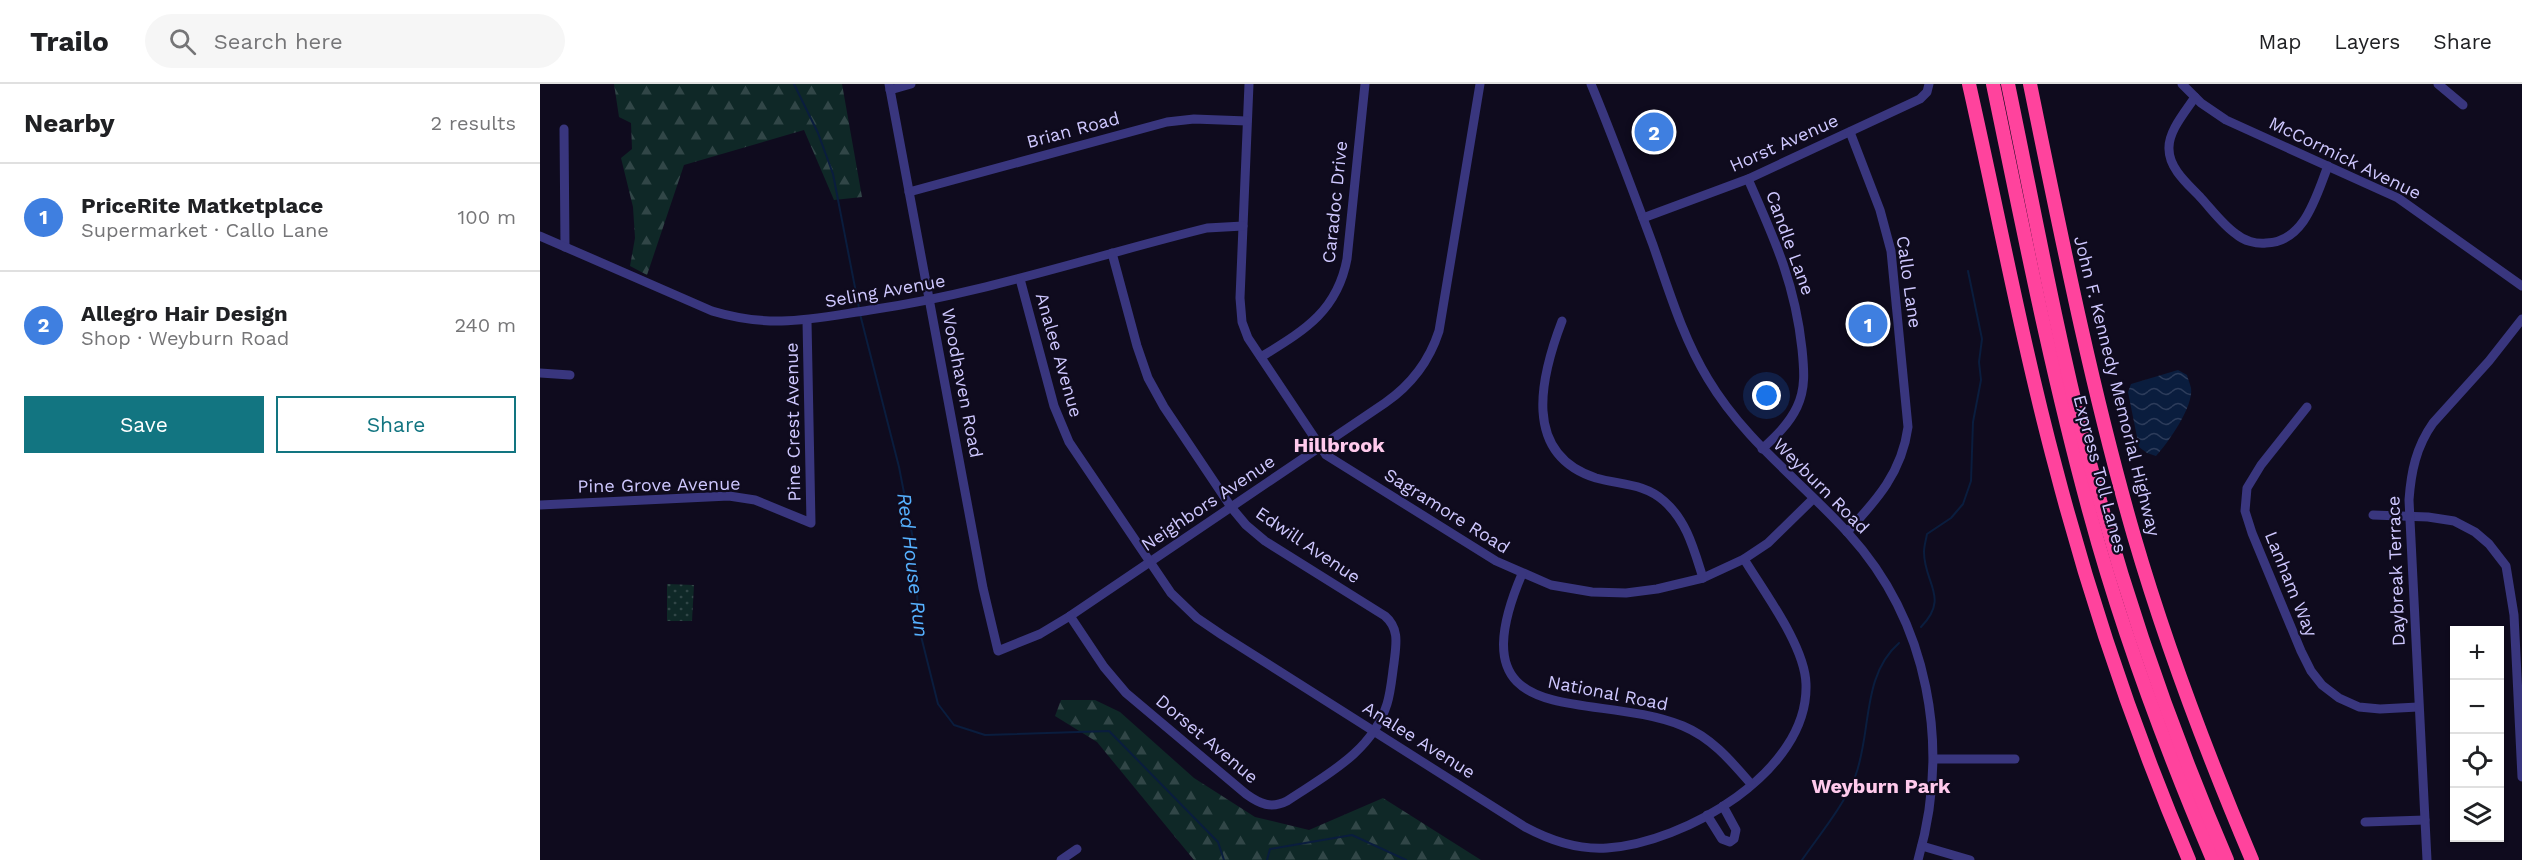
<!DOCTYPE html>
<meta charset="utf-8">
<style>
:root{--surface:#fff;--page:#f6f6f6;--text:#202124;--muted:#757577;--line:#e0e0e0;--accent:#127581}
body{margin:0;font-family:"Work Sans",sans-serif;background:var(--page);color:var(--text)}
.controls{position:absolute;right:18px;bottom:18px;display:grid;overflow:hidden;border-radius:0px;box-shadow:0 2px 4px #0004}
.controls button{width:54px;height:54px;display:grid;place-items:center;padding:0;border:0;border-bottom:2px solid var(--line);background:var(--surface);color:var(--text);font:30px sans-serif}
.you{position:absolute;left:1227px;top:312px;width:21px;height:21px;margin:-15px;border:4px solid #fff;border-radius:50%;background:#1a73e8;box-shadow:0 0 0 9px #1a73e833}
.badge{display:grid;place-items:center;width:39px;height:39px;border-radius:50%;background:var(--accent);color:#fff;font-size:20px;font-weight:700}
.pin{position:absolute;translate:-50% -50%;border:3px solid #fff;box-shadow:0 2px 6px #0006}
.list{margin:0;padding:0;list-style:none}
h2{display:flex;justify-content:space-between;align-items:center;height:78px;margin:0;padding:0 24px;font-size:26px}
h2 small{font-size:20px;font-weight:400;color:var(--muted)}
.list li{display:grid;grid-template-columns:39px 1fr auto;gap:18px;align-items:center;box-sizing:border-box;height:108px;padding:0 24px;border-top:2px solid var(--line)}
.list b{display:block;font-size:22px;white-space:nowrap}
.list p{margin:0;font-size:20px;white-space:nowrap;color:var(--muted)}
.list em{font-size:20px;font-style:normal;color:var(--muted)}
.actions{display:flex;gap:12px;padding:18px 24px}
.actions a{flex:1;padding:14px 0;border:2px solid var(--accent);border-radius:0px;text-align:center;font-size:21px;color:var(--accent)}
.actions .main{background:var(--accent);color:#fff}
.icon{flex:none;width:33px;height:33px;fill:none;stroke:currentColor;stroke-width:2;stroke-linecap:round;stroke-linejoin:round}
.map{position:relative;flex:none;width:1982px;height:776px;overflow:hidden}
header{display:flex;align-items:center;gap:36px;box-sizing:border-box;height:84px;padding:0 30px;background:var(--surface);border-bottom:2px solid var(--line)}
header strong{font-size:28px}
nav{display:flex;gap:33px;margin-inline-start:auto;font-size:21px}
.search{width:420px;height:54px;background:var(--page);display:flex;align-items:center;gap:15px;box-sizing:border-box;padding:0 21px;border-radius:33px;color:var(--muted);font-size:22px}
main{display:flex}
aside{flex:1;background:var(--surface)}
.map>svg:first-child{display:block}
.forest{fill:url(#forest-firs)}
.park{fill:url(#park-dots)}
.water{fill:url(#water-waves)}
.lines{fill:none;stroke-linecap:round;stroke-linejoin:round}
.stream{stroke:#0a1d3e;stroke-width:2}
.minor{stroke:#39367e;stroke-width:9}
.highway{stroke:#ff439d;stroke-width:14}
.labels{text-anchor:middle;stroke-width:4.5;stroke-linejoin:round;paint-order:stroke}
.street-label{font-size:18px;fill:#cfc8ff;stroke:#0f0b1e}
.neighbourhood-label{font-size:20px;font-weight:bold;fill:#ffcaec;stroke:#0f0b1e}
.water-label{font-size:20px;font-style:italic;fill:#56b1ff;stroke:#0f0b1e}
</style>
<header>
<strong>Trailo</strong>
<div class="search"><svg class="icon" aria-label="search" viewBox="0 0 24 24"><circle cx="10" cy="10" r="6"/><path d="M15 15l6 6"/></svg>Search here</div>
<nav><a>Map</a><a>Layers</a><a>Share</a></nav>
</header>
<main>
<aside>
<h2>Nearby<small>2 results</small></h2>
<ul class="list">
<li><span class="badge" style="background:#3f7fe0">1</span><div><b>PriceRite Matketplace</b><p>Supermarket · Callo Lane</p></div><em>100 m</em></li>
<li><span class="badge" style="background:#3f7fe0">2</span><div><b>Allegro Hair Design</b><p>Shop · Weyburn Road</p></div><em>240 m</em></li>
</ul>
<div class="actions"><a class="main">Save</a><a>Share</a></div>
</aside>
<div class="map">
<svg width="1982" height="776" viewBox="0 0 1982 776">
<defs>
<pattern id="forest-firs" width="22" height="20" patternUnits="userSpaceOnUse" patternTransform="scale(1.5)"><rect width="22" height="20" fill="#0f2827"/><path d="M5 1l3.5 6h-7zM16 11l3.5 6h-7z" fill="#314647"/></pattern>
<pattern id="park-dots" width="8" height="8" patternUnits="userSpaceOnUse" patternTransform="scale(1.5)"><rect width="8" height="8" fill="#0f2827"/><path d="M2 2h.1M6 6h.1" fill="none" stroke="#314647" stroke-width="1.8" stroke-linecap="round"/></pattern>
<pattern id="water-waves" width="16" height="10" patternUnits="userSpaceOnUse" patternTransform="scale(1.5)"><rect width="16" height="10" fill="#0a1d3e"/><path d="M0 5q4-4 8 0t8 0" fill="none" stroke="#2d3c5b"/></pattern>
</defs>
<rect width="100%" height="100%" fill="#0f0b1e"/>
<g class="forest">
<path d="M74 0H302L322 113 294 116 264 46 144 81 107 191 90 182 95 154 93 123 81 74 92 65 91 39 79 33Z"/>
<path d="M521 616H555L580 628 654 694 715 733 769 746 843 714 941 776H654L557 658 515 632Z"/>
</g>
<path class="park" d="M127 500 154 501 152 537H127Z"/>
<path class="water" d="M1638 286 1647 291C1648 295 1650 300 1651 304 1654 322 1628 359 1616 372L1607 369 1599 363 1588 308 1591 300Z"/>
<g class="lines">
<g class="stream">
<path d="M254 0 278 49 293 90 319 224"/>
<path d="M320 230 359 383 374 460 379 544 398 620 414 641 445 651 569 647 678 758 684 776"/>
<path d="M1381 543C1410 513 1384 500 1384 468 1384 462 1386 456 1387 450L1411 434 1423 420 1431 397 1433 338 1441 296 1439 278 1442 255 1428 187"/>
<path d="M727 776 730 765 812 751 866 776"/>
<path d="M1262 776C1280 750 1303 723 1315 693 1332 649 1321 592 1359 559"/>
</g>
<g class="minor">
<path d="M349 0 443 504 458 567 500 550 530 532 845 319C871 301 889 278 899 247L940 0"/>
<path d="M709 0 700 214 702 238 708 254 786 371 956 477 1011 501 1052 508 1086 509 1117 505 1163 494 1204 475 1228 459 1273 415"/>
<path d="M1051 0C1073 53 1093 107 1113 161 1129 207 1143 254 1168 295 1205 357 1261 397 1308 449 1389 538 1411 662 1378 776"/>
<path d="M1642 0 1661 19 1686 36 1858 114 1982 202"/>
<path d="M1898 0 1923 21"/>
<path d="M350 6 371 0"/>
<path d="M1655 13C1646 27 1628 47 1629 65 1629 85 1649 101 1661 114 1672 126 1683 141 1696 150 1704 157 1716 160 1726 159 1765 158 1776 112 1788 82"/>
<path d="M24 45 25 163"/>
<path d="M1208 95C1234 154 1255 199 1262 265 1264 285 1266 304 1257 323 1249 340 1235 353 1222 365"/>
<path d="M369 108 627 38 654 35 707 37"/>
<path d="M1103 134 1208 95 1380 15 1387 8 1389 0"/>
<path d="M0 152 172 227C232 245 270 235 330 226 445 209 554 172 667 144L703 142"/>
<path d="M480 195 514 322 529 358 631 509 657 534 682 551 985 743C1011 757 1037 766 1067 764 1144 759 1269 688 1266 600 1265 562 1224 508 1204 475"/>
<path d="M1022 237C1001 292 981 370 1056 394 1080 401 1104 399 1124 417 1147 437 1154 466 1163 494"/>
<path d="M721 273C763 247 797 228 807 175L825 0"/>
<path d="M0 289 30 291"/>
<path d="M1767 323 1721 381 1707 404 1705 427 1712 449 1761 567 1771 587 1782 601 1799 614 1819 623 1840 625 1878 623"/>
<path d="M0 421 189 412 215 416 271 439 267 237"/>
<path d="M1833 431 1888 433 1914 437 1935 448 1949 460 1966 482 1974 531 1982 693"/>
<path d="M1307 448C1337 416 1362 388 1368 343L1351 167 1340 126 1310 48"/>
<path d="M982 490C913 652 1053 605 1143 642 1172 654 1191 677 1211 700"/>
<path d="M530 532 564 583 586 609 706 710C720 720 731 725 747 717 786 691 832 668 847 620 851 607 852 592 854 579 856 561 860 545 845 532L725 457 706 441 691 423 624 323 608 294 597 262 572 169"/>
<path d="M1394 675H1475"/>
<path d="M1167 731 1182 755 1190 758 1194 755 1196 746 1183 722"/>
<path d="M1825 738 1885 736"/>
<path d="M1382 762 1430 776"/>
<path d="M521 776 537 765"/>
<path d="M1887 776 1869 416C1871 388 1876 363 1893 339L1949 277 1982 235"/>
</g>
<g class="highway">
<path d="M1429 0C1458 128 1482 258 1516 385 1551 519 1595 649 1649 776"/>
<path d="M1453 0C1483 144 1511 288 1550 430 1582 548 1625 663 1673 776"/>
<path d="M1468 0C1493 120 1515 241 1545 360 1581 502 1629 641 1687 776"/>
<path d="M1490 0C1521 151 1551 303 1594 452 1626 562 1667 670 1712 776"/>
</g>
</g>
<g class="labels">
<g class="street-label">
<text transform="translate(533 46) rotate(-15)" y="6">Brian Road</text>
<text transform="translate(1244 59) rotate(-24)" y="6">Horst Avenue</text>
<text transform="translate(1805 74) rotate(26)" y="6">McCormick Avenue</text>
<text transform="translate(795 118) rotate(-84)" y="6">Caradoc Drive</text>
<text transform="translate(1250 159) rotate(70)" y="6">Candle Lane</text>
<text transform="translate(1369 198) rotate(82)" y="6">Callo Lane</text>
<text transform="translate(345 207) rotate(-10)" y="6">Seling Avenue</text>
<text transform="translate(519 271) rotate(74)" y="6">Analee Avenue</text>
<text transform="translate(422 299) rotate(79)" y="6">Woodhaven Road</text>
<text transform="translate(1577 302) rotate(76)" y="6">John F. Kennedy Memorial Highway</text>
<text transform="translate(253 338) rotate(-91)" y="6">Pine Crest Avenue</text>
<text transform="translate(1560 390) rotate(75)" y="6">Express Toll Lanes</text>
<text transform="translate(119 401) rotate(-1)" y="6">Pine Grove Avenue</text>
<text transform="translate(1281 402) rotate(45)" y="6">Weyburn Road</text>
<text transform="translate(668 419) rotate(-34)" y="6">Neighbors Avenue</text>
<text transform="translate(907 427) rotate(32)" y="6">Sagramore Road</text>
<text transform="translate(768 461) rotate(34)" y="6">Edwill Avenue</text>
<text transform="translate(1856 487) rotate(-92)" y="6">Daybreak Terrace</text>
<text transform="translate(1751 500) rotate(68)" y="6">Lanham Way</text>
<text transform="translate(1068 609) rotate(11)" y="6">National Road</text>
<text transform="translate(667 655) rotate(40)" y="6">Dorset Avenue</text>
<text transform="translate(879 656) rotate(32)" y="6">Analee Avenue</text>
</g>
<g class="neighbourhood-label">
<text x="799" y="368">Hillbrook</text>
<text x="1341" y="709">Weyburn Park</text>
</g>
<g class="water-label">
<text transform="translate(373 481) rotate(83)" y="7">Red House Run</text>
</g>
</g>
</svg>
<div class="controls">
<button>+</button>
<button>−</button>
<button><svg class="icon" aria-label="locate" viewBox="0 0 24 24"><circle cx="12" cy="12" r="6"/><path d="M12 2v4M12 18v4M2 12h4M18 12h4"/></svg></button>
<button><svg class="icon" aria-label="layers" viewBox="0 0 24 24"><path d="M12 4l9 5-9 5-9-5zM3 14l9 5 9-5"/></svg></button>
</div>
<div class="you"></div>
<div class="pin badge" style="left:1328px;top:240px;background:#3f7fe0">1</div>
<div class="pin badge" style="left:1114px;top:48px;background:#3f7fe0">2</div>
</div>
</main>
